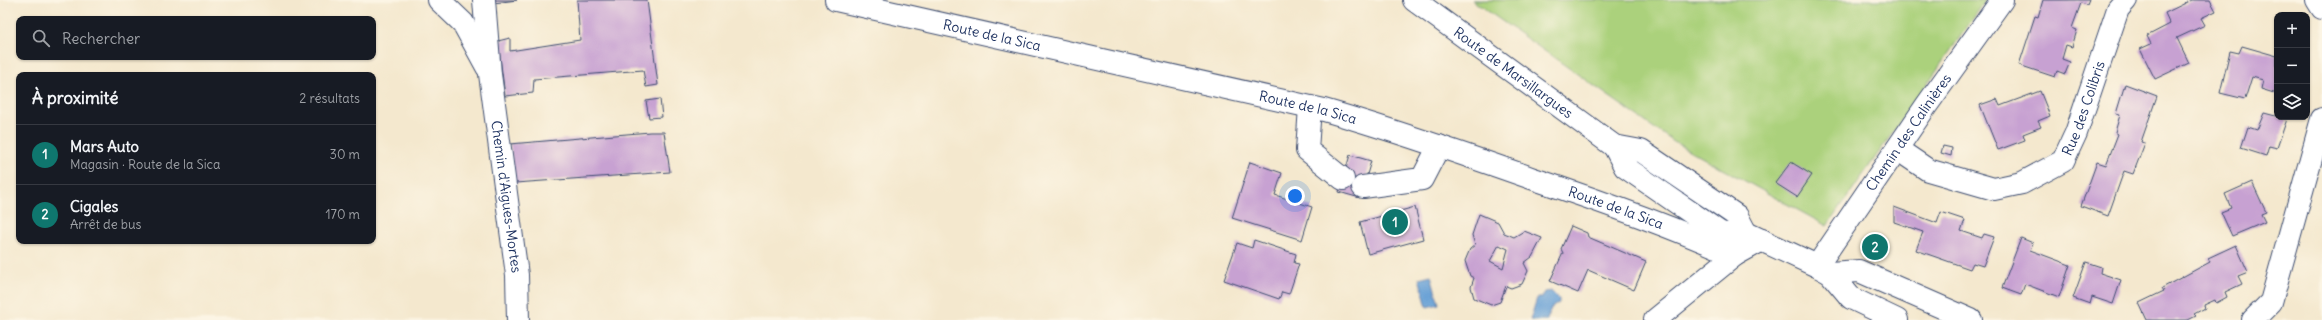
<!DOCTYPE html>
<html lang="fr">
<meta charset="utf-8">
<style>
:root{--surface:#171b24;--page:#242831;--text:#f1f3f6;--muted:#9ea1a6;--line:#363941;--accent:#0f766e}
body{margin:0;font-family:Delius,sans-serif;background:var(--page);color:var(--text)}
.controls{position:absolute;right:12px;top:12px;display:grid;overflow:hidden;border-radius:8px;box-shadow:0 1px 3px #0004}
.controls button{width:36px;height:36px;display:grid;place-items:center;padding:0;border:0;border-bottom:1px solid var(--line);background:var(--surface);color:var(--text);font:20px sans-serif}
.you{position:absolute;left:1295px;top:196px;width:14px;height:14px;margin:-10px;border:3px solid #fff;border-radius:50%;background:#1a73e8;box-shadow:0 0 0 6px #1a73e833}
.badge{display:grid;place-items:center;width:26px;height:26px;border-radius:50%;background:var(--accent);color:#fff;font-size:13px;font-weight:700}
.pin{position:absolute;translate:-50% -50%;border:2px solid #fff;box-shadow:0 1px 4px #0006}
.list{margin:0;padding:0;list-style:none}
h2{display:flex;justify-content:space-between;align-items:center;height:52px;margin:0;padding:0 16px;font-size:17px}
h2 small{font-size:13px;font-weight:400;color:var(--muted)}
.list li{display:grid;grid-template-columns:26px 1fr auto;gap:12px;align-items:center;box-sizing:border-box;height:60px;padding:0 16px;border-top:1px solid var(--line)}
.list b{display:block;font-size:15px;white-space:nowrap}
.list p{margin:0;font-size:13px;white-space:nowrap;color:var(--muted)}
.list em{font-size:13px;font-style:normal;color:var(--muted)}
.icon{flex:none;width:22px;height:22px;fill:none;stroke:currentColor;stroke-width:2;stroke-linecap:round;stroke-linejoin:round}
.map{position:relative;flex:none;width:2322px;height:320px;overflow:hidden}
.search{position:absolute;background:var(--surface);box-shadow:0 1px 3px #0004;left:16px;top:16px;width:360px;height:44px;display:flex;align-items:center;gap:10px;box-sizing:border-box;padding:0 14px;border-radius:8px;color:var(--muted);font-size:15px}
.panel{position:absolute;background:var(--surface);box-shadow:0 1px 3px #0004;left:16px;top:72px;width:360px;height:172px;border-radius:8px}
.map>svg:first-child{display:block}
.green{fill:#abd17c;stroke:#63806d}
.water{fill:#67a0d6;stroke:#41689a}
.building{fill:#c7a1d2;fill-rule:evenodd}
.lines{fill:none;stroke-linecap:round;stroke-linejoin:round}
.minor-casing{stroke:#3c4b6f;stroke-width:24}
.major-casing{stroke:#3c4b6f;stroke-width:24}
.minor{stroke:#fff;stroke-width:22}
.major{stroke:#fff;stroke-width:22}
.labels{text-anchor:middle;stroke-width:3.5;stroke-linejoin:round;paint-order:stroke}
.street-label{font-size:14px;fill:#1b2f5e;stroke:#fcf5e5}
</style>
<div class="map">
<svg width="2322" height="320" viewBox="0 0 2322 320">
<rect width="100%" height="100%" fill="#fcf5e5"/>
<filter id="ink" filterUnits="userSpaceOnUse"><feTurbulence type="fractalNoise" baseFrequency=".025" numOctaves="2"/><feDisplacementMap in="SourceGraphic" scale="8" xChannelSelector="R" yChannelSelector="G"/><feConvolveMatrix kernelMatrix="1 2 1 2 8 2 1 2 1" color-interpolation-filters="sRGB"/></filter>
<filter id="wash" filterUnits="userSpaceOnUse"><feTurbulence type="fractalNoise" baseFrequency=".012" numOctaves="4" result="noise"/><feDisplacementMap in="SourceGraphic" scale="16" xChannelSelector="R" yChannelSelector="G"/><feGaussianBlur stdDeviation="0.9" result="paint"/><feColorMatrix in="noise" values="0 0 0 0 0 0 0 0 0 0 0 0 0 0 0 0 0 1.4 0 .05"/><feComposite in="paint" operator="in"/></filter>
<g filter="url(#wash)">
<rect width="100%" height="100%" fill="#f4e8ce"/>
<path class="green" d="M1472 0H1986L1827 226 1674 142Z"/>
<g class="water">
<path d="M1431 275 1439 304 1427 307 1419 278Z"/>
<path d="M1551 291 1559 299V303L1551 308 1547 320H1530L1537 298H1541L1544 292Z"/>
</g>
<g id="blocks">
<g class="building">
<path d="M494 0H517L494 3Z"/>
<path d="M577 0H647L658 85 646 87 643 70 534 79 533 93 505 96 498 41 510 38V51L580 40Z"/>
<path d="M2043 0H2089L2087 5 2081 3 2072 28 2077 30 2072 47 2066 45 2062 59 2070 62 2065 74 2057 71 2055 77 2019 65 2035 16 2038 17Z"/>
<path d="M2192 0H2210L2216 11 2201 18 2205 25 2177 38 2189 63 2155 79 2140 49 2151 44 2147 36 2170 24 2165 13Z"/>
<path d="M2242 46 2277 56V94L2261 89 2263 80 2252 77 2245 99 2220 93 2230 51 2239 53Z"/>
<path d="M2125 84 2157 96 2141 142 2145 143 2133 174 2124 171 2108 216 2081 206 2097 162 2106 165 2118 134 2115 132 2120 115 2116 114Z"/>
<path d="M2040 91 2050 116 2038 121 2041 127 2023 134 2025 140 1998 150 1980 105 1997 99 2000 106Z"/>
<path d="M660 99 662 117 649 118 646 101Z"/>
<path d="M2264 113 2287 119 2277 148 2269 146 2266 156 2241 148 2248 127 2257 130Z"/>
<path d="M650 132H664L670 172 515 183 510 144Z"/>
<path d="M1943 146 1952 148 1951 156 1941 153Z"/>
<path d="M1350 155 1371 161 1360 198 1339 192Z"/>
<path d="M1250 162 1282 173 1275 195 1312 207 1302 240 1232 218Z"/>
<path d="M1791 162 1812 175 1797 197 1775 183Z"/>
<path d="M2252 182 2266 212 2261 214 2265 222 2232 236 2221 212 2231 208 2225 194Z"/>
<path d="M1415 207 1423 239 1368 254 1360 222Z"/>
<path d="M1894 207 1937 223 1941 212 1965 220 1961 231 1982 238 1984 234 1994 237 1983 266 1973 263 1970 269 1916 250 1923 232 1894 222Z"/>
<path d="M1479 214 1498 222 1504 233 1514 237 1524 231 1542 238 1532 257 1524 263 1528 271 1522 284 1511 288 1506 286 1500 302 1491 305 1474 298 1471 287 1474 278 1470 276 1465 261 1470 249 1475 245 1472 235ZM1499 245 1508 249 1503 268 1490 261Z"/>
<path d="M1571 226 1587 233 1588 237 1646 262 1634 290 1588 270 1578 293 1550 281 1563 253 1561 249Z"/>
<path d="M2021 238 2033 243 2030 250 2070 265 2059 297 2025 284 2021 295 2002 288Z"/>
<path d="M1254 240 1296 254 1294 263 1299 264 1289 294 1282 292 1279 299 1224 280 1237 243 1252 248Z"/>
<path d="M2236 245 2248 272 2238 276 2242 284 2225 292 2227 297 2216 303 2215 300 2204 305 2205 308 2194 314 2196 316 2188 320H2147L2139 303 2164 291 2162 288 2210 262 2208 258Z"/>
<path d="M2086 262 2101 267 2100 273 2121 280 2113 304 2092 297 2090 304 2073 298Z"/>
</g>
</g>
</g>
<g filter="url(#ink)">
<use href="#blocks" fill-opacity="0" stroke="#3c4b6f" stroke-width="1"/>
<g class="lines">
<defs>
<g id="minor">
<path d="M439 0 463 23 487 67"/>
<path id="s1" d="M484 0 490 74 517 275 518 320"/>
<path id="s2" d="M836 0 1324 110C1394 130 1463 154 1531 178 1600 201 1669 225 1735 255L1762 240"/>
<path d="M2317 0 2322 8"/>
<path d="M1310 107 1307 150 1343 179"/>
<path id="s3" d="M1897 149 1928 170 1994 189 2022 183 2063 161 2076 133 2118 9 2126 0"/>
<path d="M1363 187 1422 179 1439 146"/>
<path id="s4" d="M1817 266 1926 106 2002 0"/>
<path d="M1655 320 1735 255"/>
<path d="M2253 320 2271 302 2322 119"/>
</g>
<g id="major">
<path id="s5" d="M1414 0 1614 146 1641 151 1737 216 1746 233"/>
<path d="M1614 146 1625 167 1722 234 1746 233 1817 266 1830 273 1851 298 1897 320"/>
<path d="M1830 273 1859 271 1971 320"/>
</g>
</defs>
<use href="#minor" class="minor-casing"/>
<use href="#major" class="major-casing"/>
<use href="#minor" class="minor"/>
<use href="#major" class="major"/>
</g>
</g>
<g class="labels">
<g class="street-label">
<text dy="5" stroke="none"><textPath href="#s2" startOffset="160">Route de la Sica</textPath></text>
<text dy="5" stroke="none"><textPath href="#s5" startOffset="123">Route de Marsillargues</textPath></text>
<text dy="5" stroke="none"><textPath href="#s2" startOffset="484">Route de la Sica</textPath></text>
<text dy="5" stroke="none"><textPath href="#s3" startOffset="238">Rue des Colibris</textPath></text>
<text dy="5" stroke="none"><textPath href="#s4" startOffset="162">Chemin des Calinières</textPath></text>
<text dy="5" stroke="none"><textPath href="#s1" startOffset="198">Chemin d'Aigues-Mortes</textPath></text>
<text dy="5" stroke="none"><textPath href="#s2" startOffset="808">Route de la Sica</textPath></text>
</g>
</g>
</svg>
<div class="controls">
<button>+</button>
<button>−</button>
<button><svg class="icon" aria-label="layers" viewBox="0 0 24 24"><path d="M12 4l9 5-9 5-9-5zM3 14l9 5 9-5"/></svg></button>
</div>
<div class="you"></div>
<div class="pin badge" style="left:1395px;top:222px">1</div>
<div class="pin badge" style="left:1875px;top:247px">2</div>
<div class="search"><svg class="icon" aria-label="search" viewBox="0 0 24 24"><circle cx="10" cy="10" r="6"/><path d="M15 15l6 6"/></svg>Rechercher</div>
<section class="panel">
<h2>À proximité<small>2 résultats</small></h2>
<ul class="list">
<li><span class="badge">1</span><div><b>Mars Auto</b><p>Magasin · Route de la Sica</p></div><em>30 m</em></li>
<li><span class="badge">2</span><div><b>Cigales</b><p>Arrêt de bus</p></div><em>170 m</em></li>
</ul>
</section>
</div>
